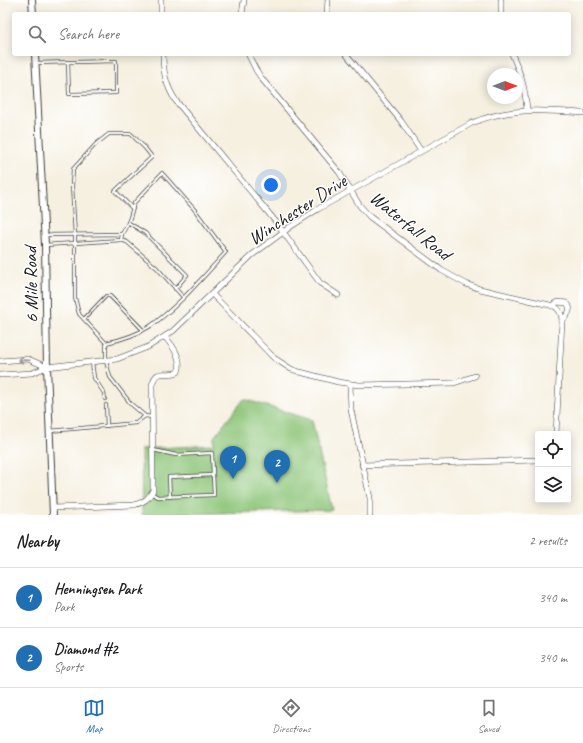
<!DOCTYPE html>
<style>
:root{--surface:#fff;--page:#f6f6f6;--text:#202124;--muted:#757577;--line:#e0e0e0;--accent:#1f6fb2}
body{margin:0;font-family:Caveat,sans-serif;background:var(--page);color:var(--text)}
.controls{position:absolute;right:12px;bottom:12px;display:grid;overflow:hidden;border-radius:4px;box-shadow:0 2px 10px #0003}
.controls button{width:36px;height:36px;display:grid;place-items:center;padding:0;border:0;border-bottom:1px solid var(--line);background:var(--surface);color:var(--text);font:20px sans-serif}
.compass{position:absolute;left:487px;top:68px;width:36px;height:36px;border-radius:50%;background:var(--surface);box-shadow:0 2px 10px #0003;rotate:90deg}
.you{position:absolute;left:271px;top:185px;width:14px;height:14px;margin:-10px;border:3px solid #fff;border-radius:50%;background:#1a73e8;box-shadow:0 0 0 6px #1a73e833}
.badge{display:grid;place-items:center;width:26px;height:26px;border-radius:50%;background:var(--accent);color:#fff;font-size:13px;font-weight:700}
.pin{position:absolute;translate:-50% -33px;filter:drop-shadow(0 1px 2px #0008)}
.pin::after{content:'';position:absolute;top:21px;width:14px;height:12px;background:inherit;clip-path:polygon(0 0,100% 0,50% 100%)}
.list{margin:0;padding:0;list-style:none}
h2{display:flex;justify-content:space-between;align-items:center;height:52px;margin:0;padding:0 16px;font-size:17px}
h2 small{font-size:13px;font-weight:400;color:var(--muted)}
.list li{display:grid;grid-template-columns:26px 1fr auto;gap:12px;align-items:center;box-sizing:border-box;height:60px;padding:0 16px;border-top:1px solid var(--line)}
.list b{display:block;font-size:15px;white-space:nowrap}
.list p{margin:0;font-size:13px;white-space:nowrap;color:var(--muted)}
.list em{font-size:13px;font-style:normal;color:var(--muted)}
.icon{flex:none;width:22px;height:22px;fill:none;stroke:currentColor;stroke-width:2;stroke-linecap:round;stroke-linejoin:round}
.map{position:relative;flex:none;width:583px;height:515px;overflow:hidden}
.search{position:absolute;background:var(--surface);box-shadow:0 2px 10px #0003;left:12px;right:12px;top:12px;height:44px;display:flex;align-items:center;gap:10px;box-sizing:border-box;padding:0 14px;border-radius:4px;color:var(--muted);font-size:15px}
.sheet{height:172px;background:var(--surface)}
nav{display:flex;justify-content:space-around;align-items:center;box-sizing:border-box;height:56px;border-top:1px solid var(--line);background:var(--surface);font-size:11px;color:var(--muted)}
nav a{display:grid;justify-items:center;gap:2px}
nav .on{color:var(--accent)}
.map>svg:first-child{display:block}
.green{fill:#8fc67a;stroke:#56714b}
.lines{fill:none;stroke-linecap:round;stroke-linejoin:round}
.service-casing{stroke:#3d3c39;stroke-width:4}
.minor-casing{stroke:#3d3c39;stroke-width:6}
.tertiary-casing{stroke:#3d3c39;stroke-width:8}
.service{stroke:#fff;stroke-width:2.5}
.minor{stroke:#fff;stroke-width:5}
.tertiary{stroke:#fff;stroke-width:6}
.oneway{stroke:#999}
.labels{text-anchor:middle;stroke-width:3;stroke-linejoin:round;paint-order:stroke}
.street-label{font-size:19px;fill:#1c1c1c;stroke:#fff}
</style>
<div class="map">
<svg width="583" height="515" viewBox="0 0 583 515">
<rect width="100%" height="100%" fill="#fff"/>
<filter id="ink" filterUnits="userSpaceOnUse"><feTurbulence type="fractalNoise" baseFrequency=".025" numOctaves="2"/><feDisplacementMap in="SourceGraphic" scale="8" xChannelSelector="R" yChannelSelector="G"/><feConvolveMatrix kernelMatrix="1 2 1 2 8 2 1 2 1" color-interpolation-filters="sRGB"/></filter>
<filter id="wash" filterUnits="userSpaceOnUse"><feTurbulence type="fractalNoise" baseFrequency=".012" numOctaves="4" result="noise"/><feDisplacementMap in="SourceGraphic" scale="16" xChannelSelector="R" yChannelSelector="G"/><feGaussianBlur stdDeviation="0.9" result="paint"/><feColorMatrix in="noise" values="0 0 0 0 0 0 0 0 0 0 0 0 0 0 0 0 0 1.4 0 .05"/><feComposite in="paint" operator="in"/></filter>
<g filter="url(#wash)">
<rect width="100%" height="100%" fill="#f6f0e0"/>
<path class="green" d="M244 399 312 420 332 510 142 515 141 449 214 445V437Z"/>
</g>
<g filter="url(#ink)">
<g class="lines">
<defs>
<g id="service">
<path d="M35 63 116 61V93L69 94 68 63"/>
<path d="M129 223 145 233 187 275 175 289"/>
<path d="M122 234C129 223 131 215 134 203L162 173 194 209 226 252C203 277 177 308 149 327 136 335 120 340 106 343L79 314 75 298V235L72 186 73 169 96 144 109 134H131L145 148 152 157 115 191 133 209"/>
<path d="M45 235 122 234 121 240 45 245"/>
<path d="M121 240 127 242 157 268 183 297"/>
<path d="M84 319 106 296H110L143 330"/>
<path d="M106 343V361L110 377 131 404 145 416 152 417"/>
<path d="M92 362 94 378 104 393 105 399"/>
<path d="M106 405 107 426"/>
<path d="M50 431 136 423 145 416"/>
<path d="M151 493 158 497 214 495 212 453 176 455 153 450"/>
<path d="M170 497 169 477 213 475"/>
</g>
<g id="minor">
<path d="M161 0V14"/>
<path d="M242 14 244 0"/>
<path d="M327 14 328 0"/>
<path d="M501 14V0"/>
<path d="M163 54C163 72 166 86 176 101L276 222 320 283 338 295"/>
<path d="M248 54 256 70 262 79 339 172 360 206 370 217 441 270 466 284 480 289 554 306C560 309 562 314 562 321L556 434"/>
<path d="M346 54 401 121 421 151"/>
<path d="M512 54C521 75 525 87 527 110"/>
<path d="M212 294 274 358 291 369 300 372 338 382 359 385 454 383 475 376"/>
<path d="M552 306 558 302 567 303C573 310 567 315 562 321"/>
<path d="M0 361 28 359 47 367"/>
<path d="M0 375 32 373 47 367 117 359 148 347 173 331 252 255 290 227 318 209 472 123C511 107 541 110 583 113"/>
<path d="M350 384 351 410 370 498V515"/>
<path d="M362 465 538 460"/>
<path d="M53 508 134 505C144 502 149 499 153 490L152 385C157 366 165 378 178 372 183 359 173 346 165 337"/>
</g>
<g id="tertiary">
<path d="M32 0 33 14"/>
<path d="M35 54 45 245 47 367 53 515"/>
</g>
</defs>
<use href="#service" class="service-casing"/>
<use href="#minor" class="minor-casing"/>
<use href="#tertiary" class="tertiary-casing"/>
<use href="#service" class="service"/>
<use href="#minor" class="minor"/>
<use href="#tertiary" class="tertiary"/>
</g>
<defs><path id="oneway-shaft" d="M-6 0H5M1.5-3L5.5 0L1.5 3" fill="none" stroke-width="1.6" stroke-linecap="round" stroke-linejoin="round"/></defs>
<use class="oneway" href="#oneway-shaft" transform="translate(24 360) rotate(-178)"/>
</g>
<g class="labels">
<g class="street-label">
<text transform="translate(297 209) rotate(-33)" y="7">Winchester Drive</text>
<text transform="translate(411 225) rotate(39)" y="7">Waterfall Road</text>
<text transform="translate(30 285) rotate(-91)" y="7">6 Mile Road</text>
</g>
</g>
</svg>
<div class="controls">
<button><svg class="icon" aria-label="locate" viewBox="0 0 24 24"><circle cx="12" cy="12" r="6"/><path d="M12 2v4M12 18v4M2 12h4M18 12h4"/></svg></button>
<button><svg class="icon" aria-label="layers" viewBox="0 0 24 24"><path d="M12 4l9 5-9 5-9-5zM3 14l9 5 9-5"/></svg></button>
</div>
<svg class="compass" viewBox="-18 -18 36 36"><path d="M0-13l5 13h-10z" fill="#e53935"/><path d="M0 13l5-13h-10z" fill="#757577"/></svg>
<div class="you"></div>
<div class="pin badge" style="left:233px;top:479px">1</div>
<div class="pin badge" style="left:277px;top:483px">2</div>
<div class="search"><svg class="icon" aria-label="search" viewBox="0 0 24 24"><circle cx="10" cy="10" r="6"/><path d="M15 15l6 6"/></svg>Search here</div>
</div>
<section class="sheet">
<h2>Nearby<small>2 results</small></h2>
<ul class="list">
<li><span class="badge">1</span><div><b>Henningsen Park</b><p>Park</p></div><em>340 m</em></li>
<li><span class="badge">2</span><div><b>Diamond #2</b><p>Sports</p></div><em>340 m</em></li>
</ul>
</section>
<nav>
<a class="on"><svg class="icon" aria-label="map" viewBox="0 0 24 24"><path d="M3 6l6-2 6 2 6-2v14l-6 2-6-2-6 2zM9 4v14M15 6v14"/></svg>Map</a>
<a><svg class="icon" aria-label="directions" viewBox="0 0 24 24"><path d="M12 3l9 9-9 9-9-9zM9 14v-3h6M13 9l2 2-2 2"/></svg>Directions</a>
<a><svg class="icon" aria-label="saved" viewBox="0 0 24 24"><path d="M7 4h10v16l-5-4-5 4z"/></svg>Saved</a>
</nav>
